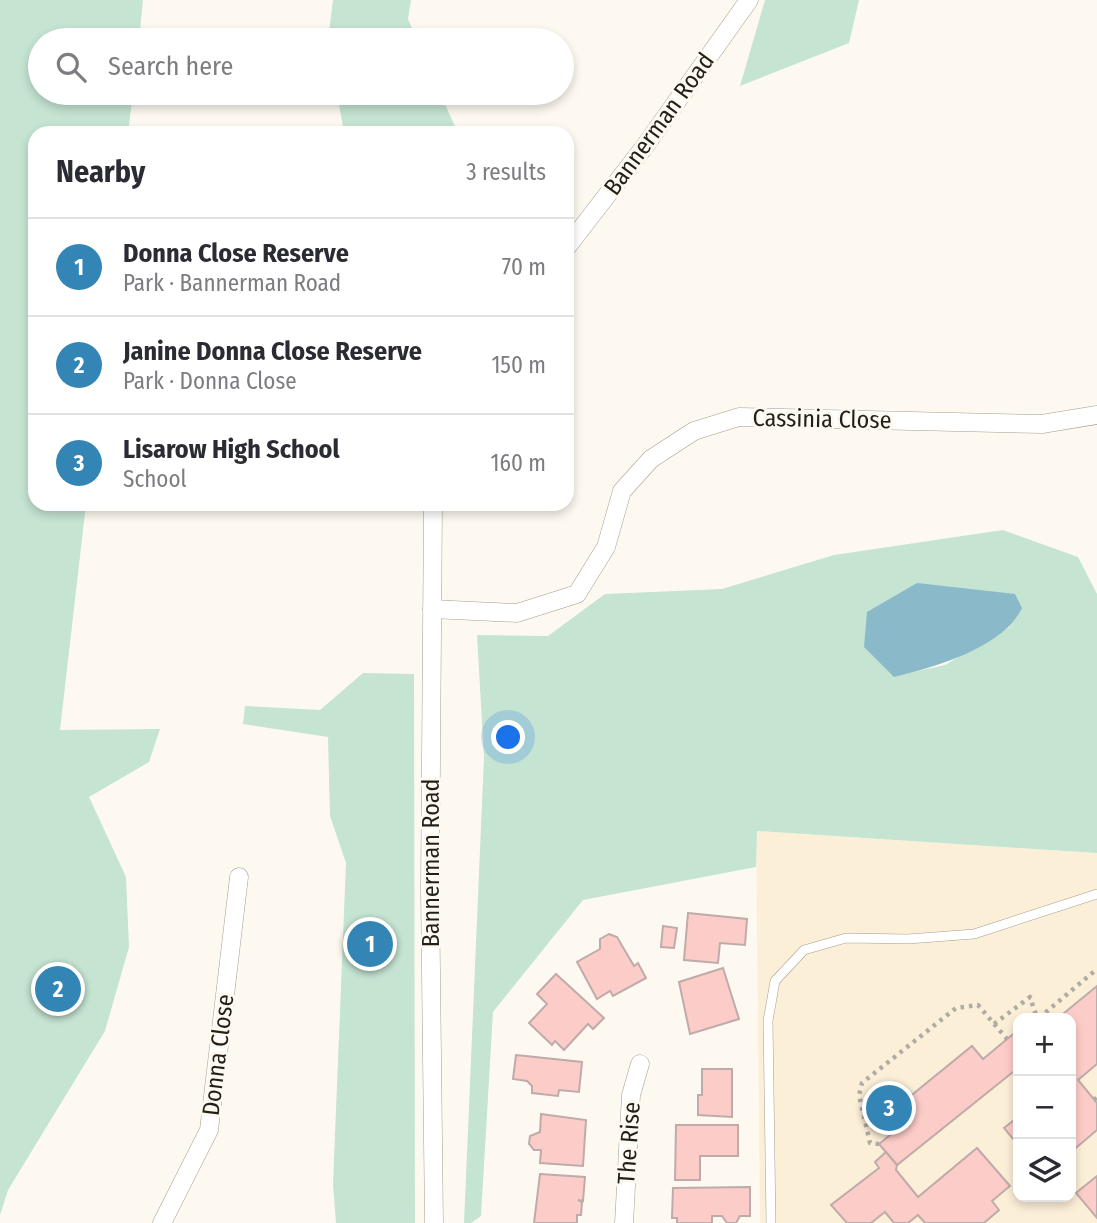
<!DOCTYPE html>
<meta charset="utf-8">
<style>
:root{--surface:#fff;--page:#f7f7f7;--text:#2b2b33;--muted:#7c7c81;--line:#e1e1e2;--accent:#3385b5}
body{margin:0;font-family:"Fira Sans Condensed",sans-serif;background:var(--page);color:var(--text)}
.controls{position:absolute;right:21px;bottom:21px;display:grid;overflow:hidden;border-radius:14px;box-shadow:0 4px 10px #0003}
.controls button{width:63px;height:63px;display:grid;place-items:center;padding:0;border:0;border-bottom:2px solid var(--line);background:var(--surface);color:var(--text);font:35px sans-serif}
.you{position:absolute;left:509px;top:738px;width:24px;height:24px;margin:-18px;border:5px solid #fff;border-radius:50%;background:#1a73e8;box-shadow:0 0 0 10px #1a73e833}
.badge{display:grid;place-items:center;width:46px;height:46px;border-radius:50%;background:var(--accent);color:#fff;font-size:23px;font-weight:700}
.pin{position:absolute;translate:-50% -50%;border:4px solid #fff;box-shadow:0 2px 7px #0006}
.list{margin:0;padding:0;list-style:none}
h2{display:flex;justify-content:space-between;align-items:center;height:91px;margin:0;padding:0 28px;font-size:30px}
h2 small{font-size:23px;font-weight:400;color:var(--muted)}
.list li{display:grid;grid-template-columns:46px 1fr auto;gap:21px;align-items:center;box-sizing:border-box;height:98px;padding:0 28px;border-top:2px solid var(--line)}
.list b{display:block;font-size:26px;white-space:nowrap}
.list p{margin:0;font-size:23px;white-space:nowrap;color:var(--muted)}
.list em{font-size:23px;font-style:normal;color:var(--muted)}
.icon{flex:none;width:38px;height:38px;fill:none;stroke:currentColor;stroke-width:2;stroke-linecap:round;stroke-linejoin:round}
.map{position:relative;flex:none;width:1097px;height:1223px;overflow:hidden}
.search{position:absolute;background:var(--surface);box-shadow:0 4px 10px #0003;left:28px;top:28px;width:546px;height:77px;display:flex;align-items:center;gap:18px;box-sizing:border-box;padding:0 24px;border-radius:38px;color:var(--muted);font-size:26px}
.panel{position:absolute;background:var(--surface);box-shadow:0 4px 10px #0003;left:28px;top:126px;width:546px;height:385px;border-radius:21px}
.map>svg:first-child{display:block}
.built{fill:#fcefd8;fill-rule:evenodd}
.green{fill:#c5e4d2;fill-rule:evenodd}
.water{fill:#8abaca}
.building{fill:#fcccc8;stroke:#bfaba9;stroke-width:2}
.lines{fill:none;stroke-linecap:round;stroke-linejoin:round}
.service-casing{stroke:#a59d8f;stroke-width:10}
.minor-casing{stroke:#a59d8f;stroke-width:19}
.path{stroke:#b0aca4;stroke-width:4.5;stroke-dasharray:3.5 5;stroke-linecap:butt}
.service{stroke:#fff;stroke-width:9}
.minor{stroke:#fff;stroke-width:18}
.labels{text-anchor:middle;stroke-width:6;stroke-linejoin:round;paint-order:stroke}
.street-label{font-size:24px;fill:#221f19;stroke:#fef9f0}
</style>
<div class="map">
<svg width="1097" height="1223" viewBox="0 0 1097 1223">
<rect width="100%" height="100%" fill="#fef9f0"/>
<path class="built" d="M756 831 1097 853V1223H760ZM1018 1018H1071V1197H1018Z"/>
<g class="green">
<path d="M0 0H143L139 40H40V93H133L128 133H35V504H86L60 730 160 729 149 762 89 797 126 877 129 947 105 1031 8 1190 0 1215Z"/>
<path d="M333 0H411L408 19 417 40H328Z"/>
<path d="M765 0H859L849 43 740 86Z"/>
<path d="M337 93H440L458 133H344Z"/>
<path d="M1003 530 1078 557 1097 594V853L757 831 756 867 583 900 493 1012 481 1216 471 1223H464L484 757 477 635 548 636 605 594 722 589 834 555ZM1013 625 945 665 894 676Z"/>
<path d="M363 673 414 674 415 1223H336L333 1184 346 863 330 816 328 737 243 724 245 706 320 710Z"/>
</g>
<path class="water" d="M917 583 1015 594 1022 608C1003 648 935 667 894 677L864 647 867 612Z"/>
<g class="building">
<path d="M688 913 747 919 745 945 720 943 718 963 684 960Z"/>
<path d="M663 926 677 928 674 948 661 947Z"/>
<path d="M609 934 617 937 634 966 638 963 646 978 613 996 610 991 597 999 577 962 600 949V939Z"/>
<path d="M723 968 739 1019 690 1034 679 982Z"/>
<path d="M556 974 604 1018 593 1029 588 1024 564 1050 555 1041 552 1045 529 1023 547 1004 537 994Z"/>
<path d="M1097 986V1064L1078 1080 1097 1103V1130L1071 1152V1018H1058Z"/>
<path d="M1018 1030V1068L897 1165 879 1144 913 1116 902 1103 972 1046 983 1059Z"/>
<path d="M516 1055 582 1062 579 1092 559 1090 558 1096 532 1093V1086L527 1081 513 1079Z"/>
<path d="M702 1069H732V1117L698 1115V1095H702Z"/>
<path d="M541 1114 586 1120 583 1166 540 1163 541 1150H534L529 1144 530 1136 540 1132Z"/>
<path d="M1018 1117V1145L1004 1128Z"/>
<path d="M676 1125H738V1156H700V1180H675Z"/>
<path d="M977 1148 1010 1186 992 1201 999 1210 984 1223H925L918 1215 908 1223H894L885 1212 871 1223H847L831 1205 879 1168 875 1162 886 1152 897 1165 896 1170 918 1197Z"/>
<path d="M540 1174 585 1177 583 1201 578 1200 582 1202 581 1215H577V1223H534Z"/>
<path d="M1097 1176V1218L1076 1193Z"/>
<path d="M750 1187V1216H740L736 1223H727L722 1216H712V1223H677V1218H672L673 1188Z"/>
</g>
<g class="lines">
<defs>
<path id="service" d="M771 1223 768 1021 775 981 804 950 846 938 908 939 974 934 1097 894"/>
<g id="minor">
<path d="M567 247 645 146 749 0"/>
<path d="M433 504 430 889 434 1223"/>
<path d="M432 609 517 613 577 594 606 547 622 491 651 459 694 431 739 417 1042 424 1097 415"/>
<path d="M162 1223 209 1130 239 877"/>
<path d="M624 1223 631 1095 640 1064"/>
</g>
</defs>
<use href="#service" class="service-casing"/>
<use href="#minor" class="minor-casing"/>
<g class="path">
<path d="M1039 1018 1097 969"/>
<path d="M994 1024 1030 997 1037 1018"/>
<path d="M1094 1100 1097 1097"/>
<path d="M879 1144 870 1143 859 1095 862 1083 956 1008 978 1005 1007 1039"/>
</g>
<use href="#service" class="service"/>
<use href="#minor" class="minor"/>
</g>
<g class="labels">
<g class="street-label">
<text transform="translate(659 124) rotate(-54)" y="8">Bannerman Road</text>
<text transform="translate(822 419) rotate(1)" y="8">Cassinia Close</text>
<text transform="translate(431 863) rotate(-90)" y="8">Bannerman Road</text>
<text transform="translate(218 1055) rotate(-83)" y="8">Donna Close</text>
<text transform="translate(629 1143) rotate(-86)" y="8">The Rise</text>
</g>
</g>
</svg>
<div class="controls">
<button>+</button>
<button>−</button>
<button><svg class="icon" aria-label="layers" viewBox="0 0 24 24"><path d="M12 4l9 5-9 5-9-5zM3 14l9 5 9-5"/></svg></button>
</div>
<div class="you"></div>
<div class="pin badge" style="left:370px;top:944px">1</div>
<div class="pin badge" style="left:58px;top:989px">2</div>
<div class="pin badge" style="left:889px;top:1108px">3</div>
<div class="search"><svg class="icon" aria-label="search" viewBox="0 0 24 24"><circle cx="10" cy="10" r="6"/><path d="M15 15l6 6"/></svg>Search here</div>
<section class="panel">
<h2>Nearby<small>3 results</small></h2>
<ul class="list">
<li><span class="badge">1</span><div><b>Donna Close Reserve</b><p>Park · Bannerman Road</p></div><em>70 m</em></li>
<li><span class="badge">2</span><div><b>Janine Donna Close Reserve</b><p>Park · Donna Close</p></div><em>150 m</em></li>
<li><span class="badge">3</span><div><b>Lisarow High School</b><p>School</p></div><em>160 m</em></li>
</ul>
</section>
</div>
